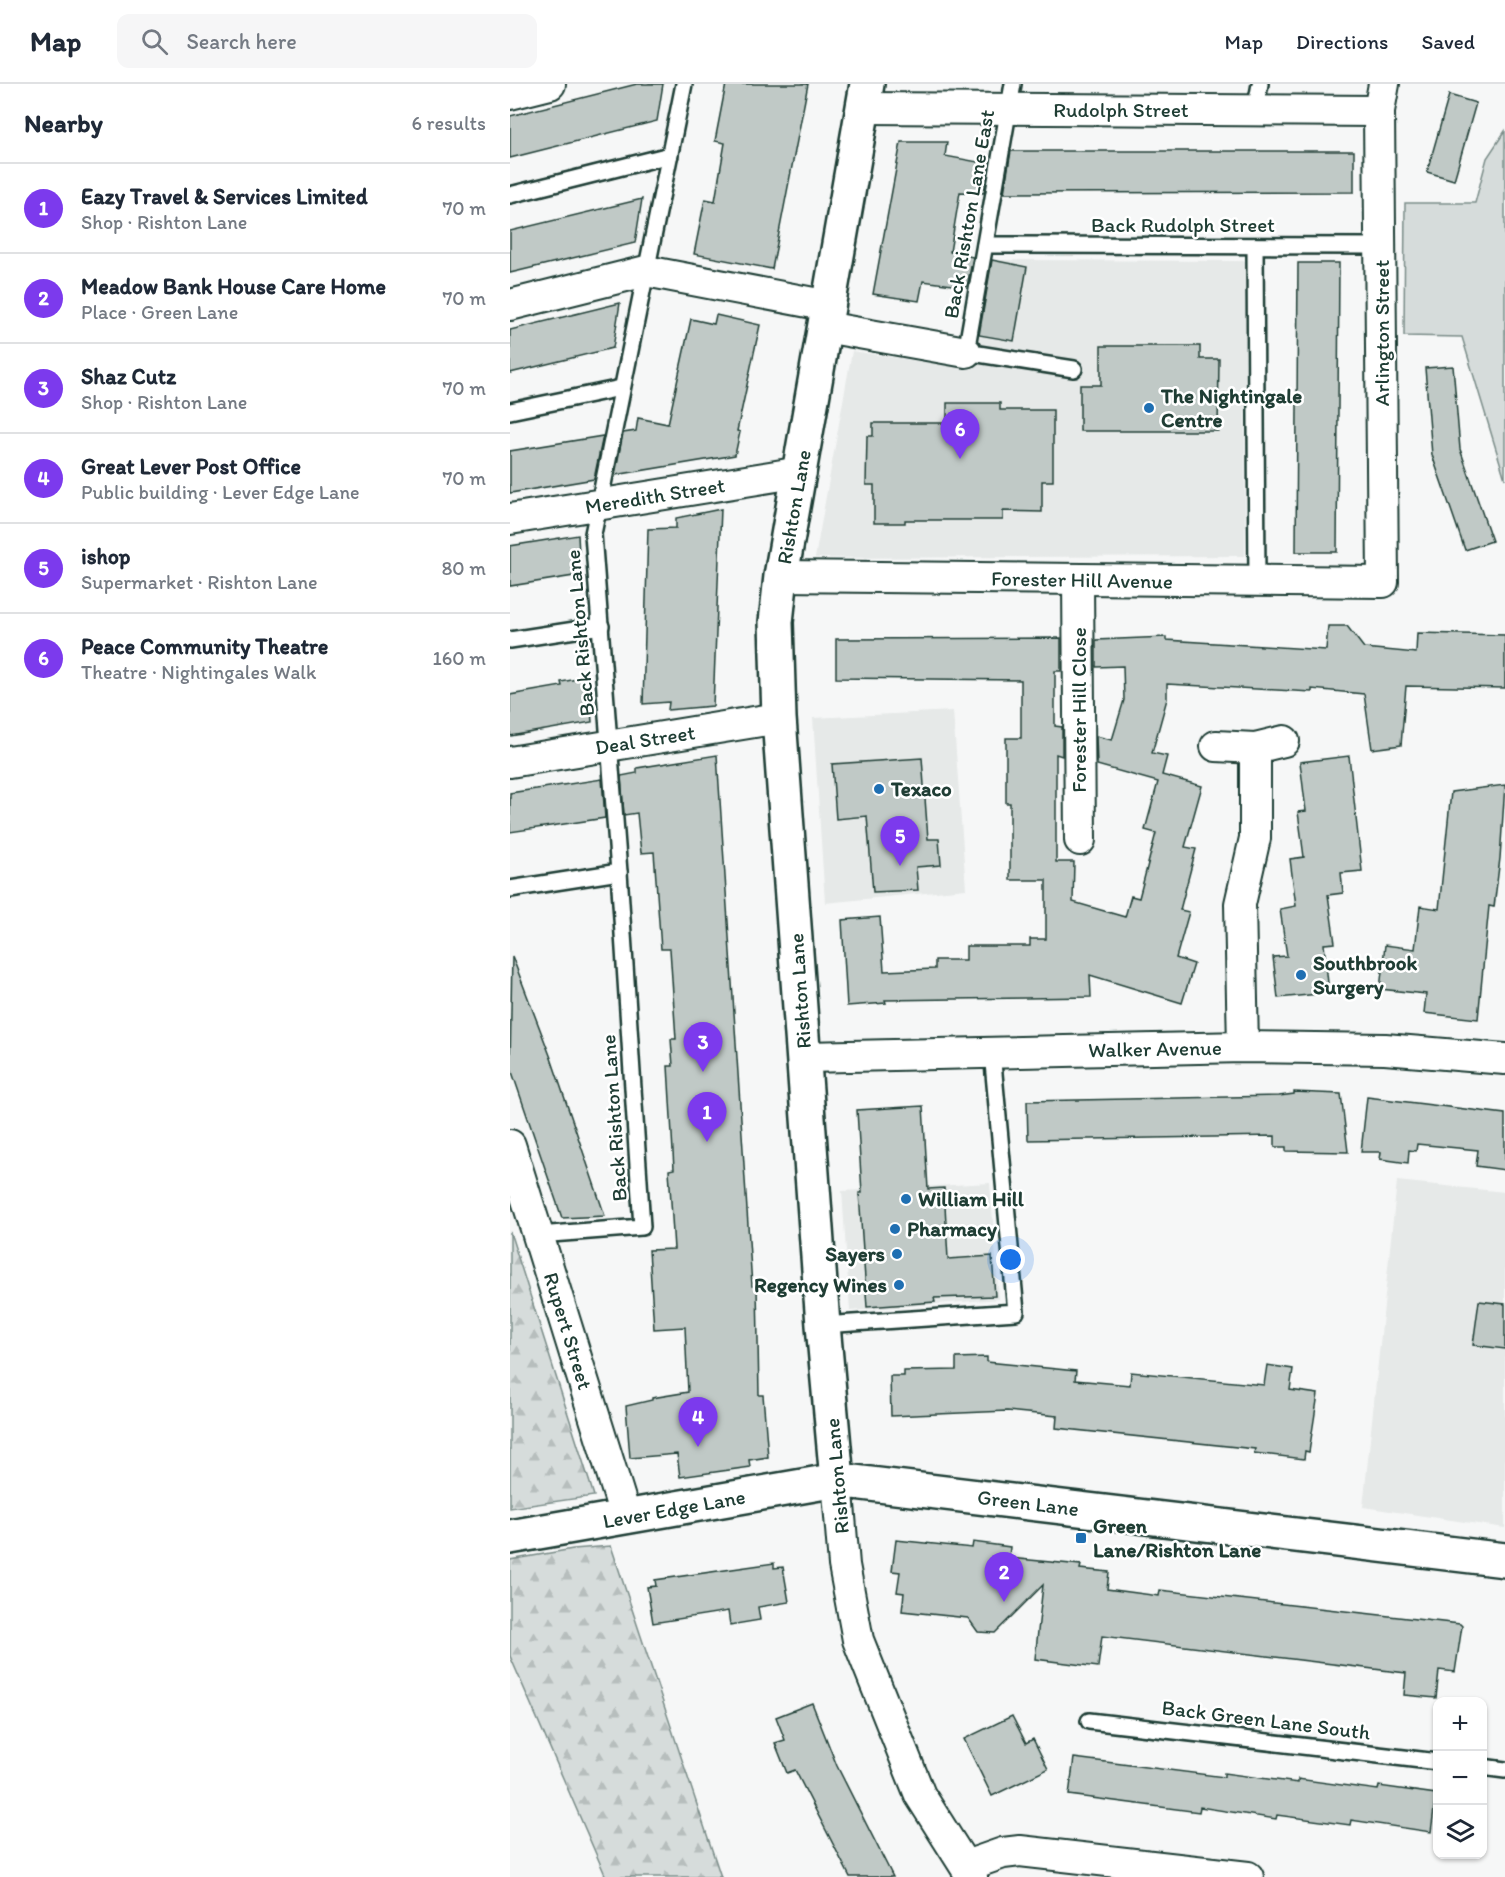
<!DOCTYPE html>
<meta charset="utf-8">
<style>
:root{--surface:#fff;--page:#f6f6f7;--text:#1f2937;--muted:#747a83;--line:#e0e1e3;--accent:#7c3aed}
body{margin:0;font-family:Itim,sans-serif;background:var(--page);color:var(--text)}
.controls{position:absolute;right:18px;bottom:18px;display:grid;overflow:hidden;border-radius:12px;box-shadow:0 2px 4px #0004}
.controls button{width:54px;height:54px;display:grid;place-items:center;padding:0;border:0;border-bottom:2px solid var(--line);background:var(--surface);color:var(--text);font:30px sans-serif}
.you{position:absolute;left:501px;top:1176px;width:21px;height:21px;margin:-15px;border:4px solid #fff;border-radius:50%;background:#1a73e8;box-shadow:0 0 0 9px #1a73e833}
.badge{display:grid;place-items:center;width:39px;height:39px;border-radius:50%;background:var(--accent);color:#fff;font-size:20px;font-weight:700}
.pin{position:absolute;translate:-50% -50px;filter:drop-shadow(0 2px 3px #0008)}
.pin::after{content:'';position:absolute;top:32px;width:21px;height:18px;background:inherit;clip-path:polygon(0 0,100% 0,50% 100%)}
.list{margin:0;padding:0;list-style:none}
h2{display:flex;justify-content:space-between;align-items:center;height:78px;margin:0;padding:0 24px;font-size:26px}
h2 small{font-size:20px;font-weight:400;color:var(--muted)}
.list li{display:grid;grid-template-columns:39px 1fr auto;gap:18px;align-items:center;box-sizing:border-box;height:90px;padding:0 24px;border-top:2px solid var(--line)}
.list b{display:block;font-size:22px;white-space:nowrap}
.list p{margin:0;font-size:20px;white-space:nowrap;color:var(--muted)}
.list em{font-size:20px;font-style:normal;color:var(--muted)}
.icon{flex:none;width:33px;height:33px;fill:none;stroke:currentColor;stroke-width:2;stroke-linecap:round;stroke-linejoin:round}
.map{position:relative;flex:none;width:995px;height:1793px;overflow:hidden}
header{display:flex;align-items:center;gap:36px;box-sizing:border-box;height:84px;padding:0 30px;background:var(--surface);border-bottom:2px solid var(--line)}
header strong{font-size:28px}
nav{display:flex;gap:33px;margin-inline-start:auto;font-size:21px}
.search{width:420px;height:54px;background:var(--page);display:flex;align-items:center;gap:15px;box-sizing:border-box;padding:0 21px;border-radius:12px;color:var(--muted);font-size:22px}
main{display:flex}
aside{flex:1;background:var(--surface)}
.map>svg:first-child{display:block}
.built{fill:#e6e9e8}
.green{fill:#d6dcdb;stroke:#7a8c88;stroke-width:1.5}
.forest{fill:url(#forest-firs);stroke:#7a8c88;stroke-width:1.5}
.building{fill:#c0c9c6;stroke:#1f3d34;stroke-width:1.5}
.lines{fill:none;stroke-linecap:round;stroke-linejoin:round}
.service-casing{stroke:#1f3d34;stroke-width:20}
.minor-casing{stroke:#1f3d34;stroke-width:34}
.tertiary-casing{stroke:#1f3d34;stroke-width:38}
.service{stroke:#fff;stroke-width:15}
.minor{stroke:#fff;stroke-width:30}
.tertiary{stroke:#fff;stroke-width:33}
.poi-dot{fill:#1f6fb2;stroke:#fff;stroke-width:2}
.labels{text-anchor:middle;stroke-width:5;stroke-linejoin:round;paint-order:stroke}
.street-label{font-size:21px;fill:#1f3d34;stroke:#fff}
.poi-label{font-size:21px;font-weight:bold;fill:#1f3d34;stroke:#fff;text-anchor:start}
</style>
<header>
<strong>Map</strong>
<div class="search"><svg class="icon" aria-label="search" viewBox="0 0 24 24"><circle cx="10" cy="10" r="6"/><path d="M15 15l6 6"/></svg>Search here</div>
<nav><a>Map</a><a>Directions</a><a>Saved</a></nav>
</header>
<main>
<aside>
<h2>Nearby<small>6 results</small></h2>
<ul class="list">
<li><span class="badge">1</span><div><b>Eazy Travel &amp; Services Limited</b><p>Shop · Rishton Lane</p></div><em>70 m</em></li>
<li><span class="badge">2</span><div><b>Meadow Bank House Care Home</b><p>Place · Green Lane</p></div><em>70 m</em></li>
<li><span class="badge">3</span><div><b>Shaz Cutz</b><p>Shop · Rishton Lane</p></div><em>70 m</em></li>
<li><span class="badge">4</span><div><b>Great Lever Post Office</b><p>Public building · Lever Edge Lane</p></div><em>70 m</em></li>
<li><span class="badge">5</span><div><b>ishop</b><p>Supermarket · Rishton Lane</p></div><em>80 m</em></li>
<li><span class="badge">6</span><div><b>Peace Community Theatre</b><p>Theatre · Nightingales Walk</p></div><em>160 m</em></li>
</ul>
</aside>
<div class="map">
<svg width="995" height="1793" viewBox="0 0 995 1793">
<defs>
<pattern id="forest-firs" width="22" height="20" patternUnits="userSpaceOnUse" patternTransform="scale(1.5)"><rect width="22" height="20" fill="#d6dcdb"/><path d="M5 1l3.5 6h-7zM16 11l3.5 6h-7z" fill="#b7bebd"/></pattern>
</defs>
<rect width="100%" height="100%" fill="#f6f7f7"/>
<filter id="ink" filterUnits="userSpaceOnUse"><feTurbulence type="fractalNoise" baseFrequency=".0167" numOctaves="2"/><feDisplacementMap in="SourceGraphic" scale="12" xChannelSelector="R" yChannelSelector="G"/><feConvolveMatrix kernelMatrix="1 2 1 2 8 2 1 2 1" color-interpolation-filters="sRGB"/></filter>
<g filter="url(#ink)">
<g class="built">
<path d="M482 176 735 177V472L305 474 342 267 462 285Z"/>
<path d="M443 627 456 805 315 819 303 634Z"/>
<path d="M887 1097 995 1108V1444L853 1423Z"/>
<path d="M480 1099 489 1215 340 1227 332 1107Z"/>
</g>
<path class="green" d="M995 47V395L952 253 894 252 895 119H965L977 74Z"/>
<g class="forest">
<path d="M0 1148 84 1412 0 1424Z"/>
<path d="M101 1462 211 1793H96L0 1572V1476L63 1465Z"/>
</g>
<g class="building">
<path d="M127 0H153L147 37 0 74V32Z"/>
<path d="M216 0H298L262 185 184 170 195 115 205 117 215 59 205 57Z"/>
<path d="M939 11 966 19 944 96 917 88Z"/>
<path d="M391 58H437L435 72 479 80 474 109 450 108 440 168 463 173 457 203 413 197 409 217 363 210Z"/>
<path d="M501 67H844V108L494 109Z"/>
<path d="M132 115 125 159 0 189V147Z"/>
<path d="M482 176 517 183 504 257 469 251Z"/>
<path d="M788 179H829L827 468H786Z"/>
<path d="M110 219 103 264 0 289V246Z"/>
<path d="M206 231 250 241 227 347 230 348 225 371 105 391 113 349 126 347 128 334 158 340 181 235 204 240Z"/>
<path d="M591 262H690V275H709L708 347H570V301H591Z"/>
<path d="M943 282 950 365 982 457 955 466 922 371 915 284Z"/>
<path d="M437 319H490V326H543V397H532V428L493 427V436H395V439H364V401H356L357 352H363V339H437Z"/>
<path d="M93 352 84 395 0 409V367Z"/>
<path d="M211 425 203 622 158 626 159 618 133 620 138 445 166 444V434Z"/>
<path d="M68 451 70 491 0 502V462Z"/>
<path d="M818 542H837L854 564 906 569 907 549 995 551V604L896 602 891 661 862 665 854 610 802 605V608L657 600V615L642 669 657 672 652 691 692 702 675 763 686 765 670 826 679 828 666 874 684 880 672 919 580 891 581 913 375 916 376 919 337 922 332 836 370 833 374 887 425 885V876H456V862H520V855H536V796H500V719H496V654H511V596L326 594V555L551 554V587H545V642L552 643V672L546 670V778H564L563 818 615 833 621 812 629 814 646 749 635 746 648 698 587 681 586 652 602 656 614 616 613 582 586 583V556L656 553V556L816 566Z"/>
<path d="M78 593 82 638 0 652V611L52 602 51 598Z"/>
<path d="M207 671 242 1202H247L249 1311H253L258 1373 239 1376 240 1383 170 1393 167 1370 120 1374 116 1322 142 1316V1314L178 1308 175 1243 144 1245 139 1166 164 1165 159 1086 164 1085 158 982H163L161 955H166L160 865H151L144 768 131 769 127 729 114 731 111 692 127 689V684Z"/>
<path d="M839 672 852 787 831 789 833 809 818 811 825 859 814 860 819 909 768 914 763 873 777 872 770 825 786 822 780 775 794 773 788 728 796 727 790 678Z"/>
<path d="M412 674 418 755H429L431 781 406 783 408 806 363 808 357 732 326 735 322 680Z"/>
<path d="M92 695 95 734 0 748V709Z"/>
<path d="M995 701 990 774 984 823 979 822 968 935 914 929 916 910 870 905 875 861 905 865 910 822 929 825 941 708Z"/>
<path d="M2 872 41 974 95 1132 52 1134 0 982Z"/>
<path d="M784 1008 831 1010 838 1068 776 1067V1063H765V1052L518 1056 517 1017 769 1012 784 1010Z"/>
<path d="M857 1013 995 1030V1086L966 1082 968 1066 907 1060 906 1067 899 1066 898 1079 870 1075 871 1068H851Z"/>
<path d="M413 1022 418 1105 434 1104 438 1175 482 1172 485 1212 424 1214 425 1218 357 1223 349 1109H352L347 1026Z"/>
<path d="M969 1217 995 1220V1265L963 1261Z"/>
<path d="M477 1273V1278L566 1287 565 1296 620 1301 621 1288 754 1301 757 1281 783 1285 780 1306 808 1310 799 1368 795 1367 794 1375 744 1369 745 1365 546 1344 547 1332 497 1327 381 1332 380 1292H394V1287L446 1286V1274Z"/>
<path d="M386 1456 462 1464 463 1458 500 1463 499 1474 571 1481 570 1485 599 1488 597 1505 649 1512 650 1506 950 1540 952 1542 945 1588 929 1586 926 1614 894 1611 896 1589 592 1552 588 1583 525 1575 533 1501 485 1549 468 1548 458 1534 392 1527 394 1509 387 1508 390 1488 382 1487Z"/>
<path d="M264 1479V1484L273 1483 279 1518 248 1523 250 1536 220 1541 218 1527 143 1539 137 1503 146 1502 145 1496Z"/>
<path d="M302 1619 327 1682 383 1793H340L285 1686 277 1689 265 1659 275 1656 266 1633Z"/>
<path d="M502 1632 516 1659 523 1655 538 1685 482 1712 454 1655Z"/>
<path d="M564 1674 714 1693V1689L788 1699V1695L868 1706 869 1702 926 1710 921 1748 841 1736 840 1741 767 1731 766 1735 690 1723 689 1728 559 1711Z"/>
</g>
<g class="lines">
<defs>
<g id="service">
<path d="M503 0 456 268 564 285"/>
<path d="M745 27 750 0"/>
<path d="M0 111 160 71"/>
<path d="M475 161 871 162"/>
<path d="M745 162 747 498"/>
<path d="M0 327 111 304"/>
<path d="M0 556 91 542"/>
<path d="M0 805 109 788"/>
<path d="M28 1151 132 1143 109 788 83 450 174 0"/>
<path d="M313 1241 506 1228 482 968"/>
<path d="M579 1637 928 1678"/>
<path d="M972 1683 995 1686"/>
</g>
<g id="minor">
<path d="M0 10 40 0"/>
<path d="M353 24 869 27"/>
<path d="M0 221 136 187 319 222"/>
<path d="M315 243 456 268"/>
<path d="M0 435 291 388"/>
<path d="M271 492 873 498 869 27 874 0"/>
<path d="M568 496 570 756"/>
<path d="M706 662 745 664 774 657"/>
<path d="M0 678 269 634"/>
<path d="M733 963 730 820 745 754V664"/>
<path d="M296 973 733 963 875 965 995 975"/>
<path d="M0 1061 116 1434"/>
<path d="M327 1396 334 1481 348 1556 410 1711 462 1793"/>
<path d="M456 1782 493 1769 510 1767 738 1793"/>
</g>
<g id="tertiary">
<path d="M327 1396 313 1241 269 634 266 538 271 492 357 0"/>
<path d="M0 1453 327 1396 995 1476"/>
</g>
</defs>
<use href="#service" class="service-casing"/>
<use href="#minor" class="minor-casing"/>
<use href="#tertiary" class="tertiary-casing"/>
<use href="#service" class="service"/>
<use href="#minor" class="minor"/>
<use href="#tertiary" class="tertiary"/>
</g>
</g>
<g class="poi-dot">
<circle cx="639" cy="324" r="6"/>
<circle cx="369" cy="705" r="6"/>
<circle cx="791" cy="891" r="6"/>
<circle cx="396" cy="1115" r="6"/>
<circle cx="385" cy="1145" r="6"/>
<circle cx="387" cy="1170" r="6"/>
<circle cx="389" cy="1201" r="6"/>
<rect x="565" y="1448" width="12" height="12" rx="3"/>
</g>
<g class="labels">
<g class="street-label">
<text x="611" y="33">Rudolph Street</text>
<text transform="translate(459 130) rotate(-80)" y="7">Back Rishton Lane East</text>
<text x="673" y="148">Back Rudolph Street</text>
<text transform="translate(872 249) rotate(-90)" y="7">Arlington Street</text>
<text transform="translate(145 412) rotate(-9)" y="7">Meredith Street</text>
<text transform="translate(284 423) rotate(-80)" y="7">Rishton Lane</text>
<text transform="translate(572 496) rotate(1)" y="7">Forester Hill Avenue</text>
<text transform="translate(70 549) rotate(-95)" y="7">Back Rishton Lane</text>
<text transform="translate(569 626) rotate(-90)" y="7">Forester Hill Close</text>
<text transform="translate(135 656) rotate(-9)" y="7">Deal Street</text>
<text transform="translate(290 907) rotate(-94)" y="7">Rishton Lane</text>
<text transform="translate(645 965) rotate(-1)" y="7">Walker Avenue</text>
<text transform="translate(104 1034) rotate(-94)" y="7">Back Rishton Lane</text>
<text transform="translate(58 1247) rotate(73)" y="7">Rupert Street</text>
<text transform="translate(327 1392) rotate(-95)" y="7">Rishton Lane</text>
<text transform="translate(518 1419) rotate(7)" y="7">Green Lane</text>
<text transform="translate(164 1425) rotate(-10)" y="7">Lever Edge Lane</text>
<text transform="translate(756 1636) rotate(7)" y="7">Back Green Lane South</text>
</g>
<g class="poi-label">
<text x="651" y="319">The Nightingale<tspan x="651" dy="24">Centre</tspan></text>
<text x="381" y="712">Texaco</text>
<text x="803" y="886">Southbrook<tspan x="803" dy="24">Surgery</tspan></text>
<text x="408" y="1122">William Hill</text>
<text x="397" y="1152">Pharmacy</text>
<text x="375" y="1177" text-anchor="end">Sayers</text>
<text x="377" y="1208" text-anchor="end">Regency Wines</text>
<text x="583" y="1449">Green<tspan x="583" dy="24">Lane/Rishton Lane</tspan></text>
</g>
</g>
</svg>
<div class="controls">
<button>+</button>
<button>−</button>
<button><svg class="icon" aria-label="layers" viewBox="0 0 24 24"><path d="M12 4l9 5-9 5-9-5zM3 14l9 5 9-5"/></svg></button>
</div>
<div class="you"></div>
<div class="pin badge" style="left:197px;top:1058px">1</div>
<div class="pin badge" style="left:494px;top:1518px">2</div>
<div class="pin badge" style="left:193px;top:988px">3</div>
<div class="pin badge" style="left:188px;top:1363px">4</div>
<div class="pin badge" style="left:390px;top:782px">5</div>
<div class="pin badge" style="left:450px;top:375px">6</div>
</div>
</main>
